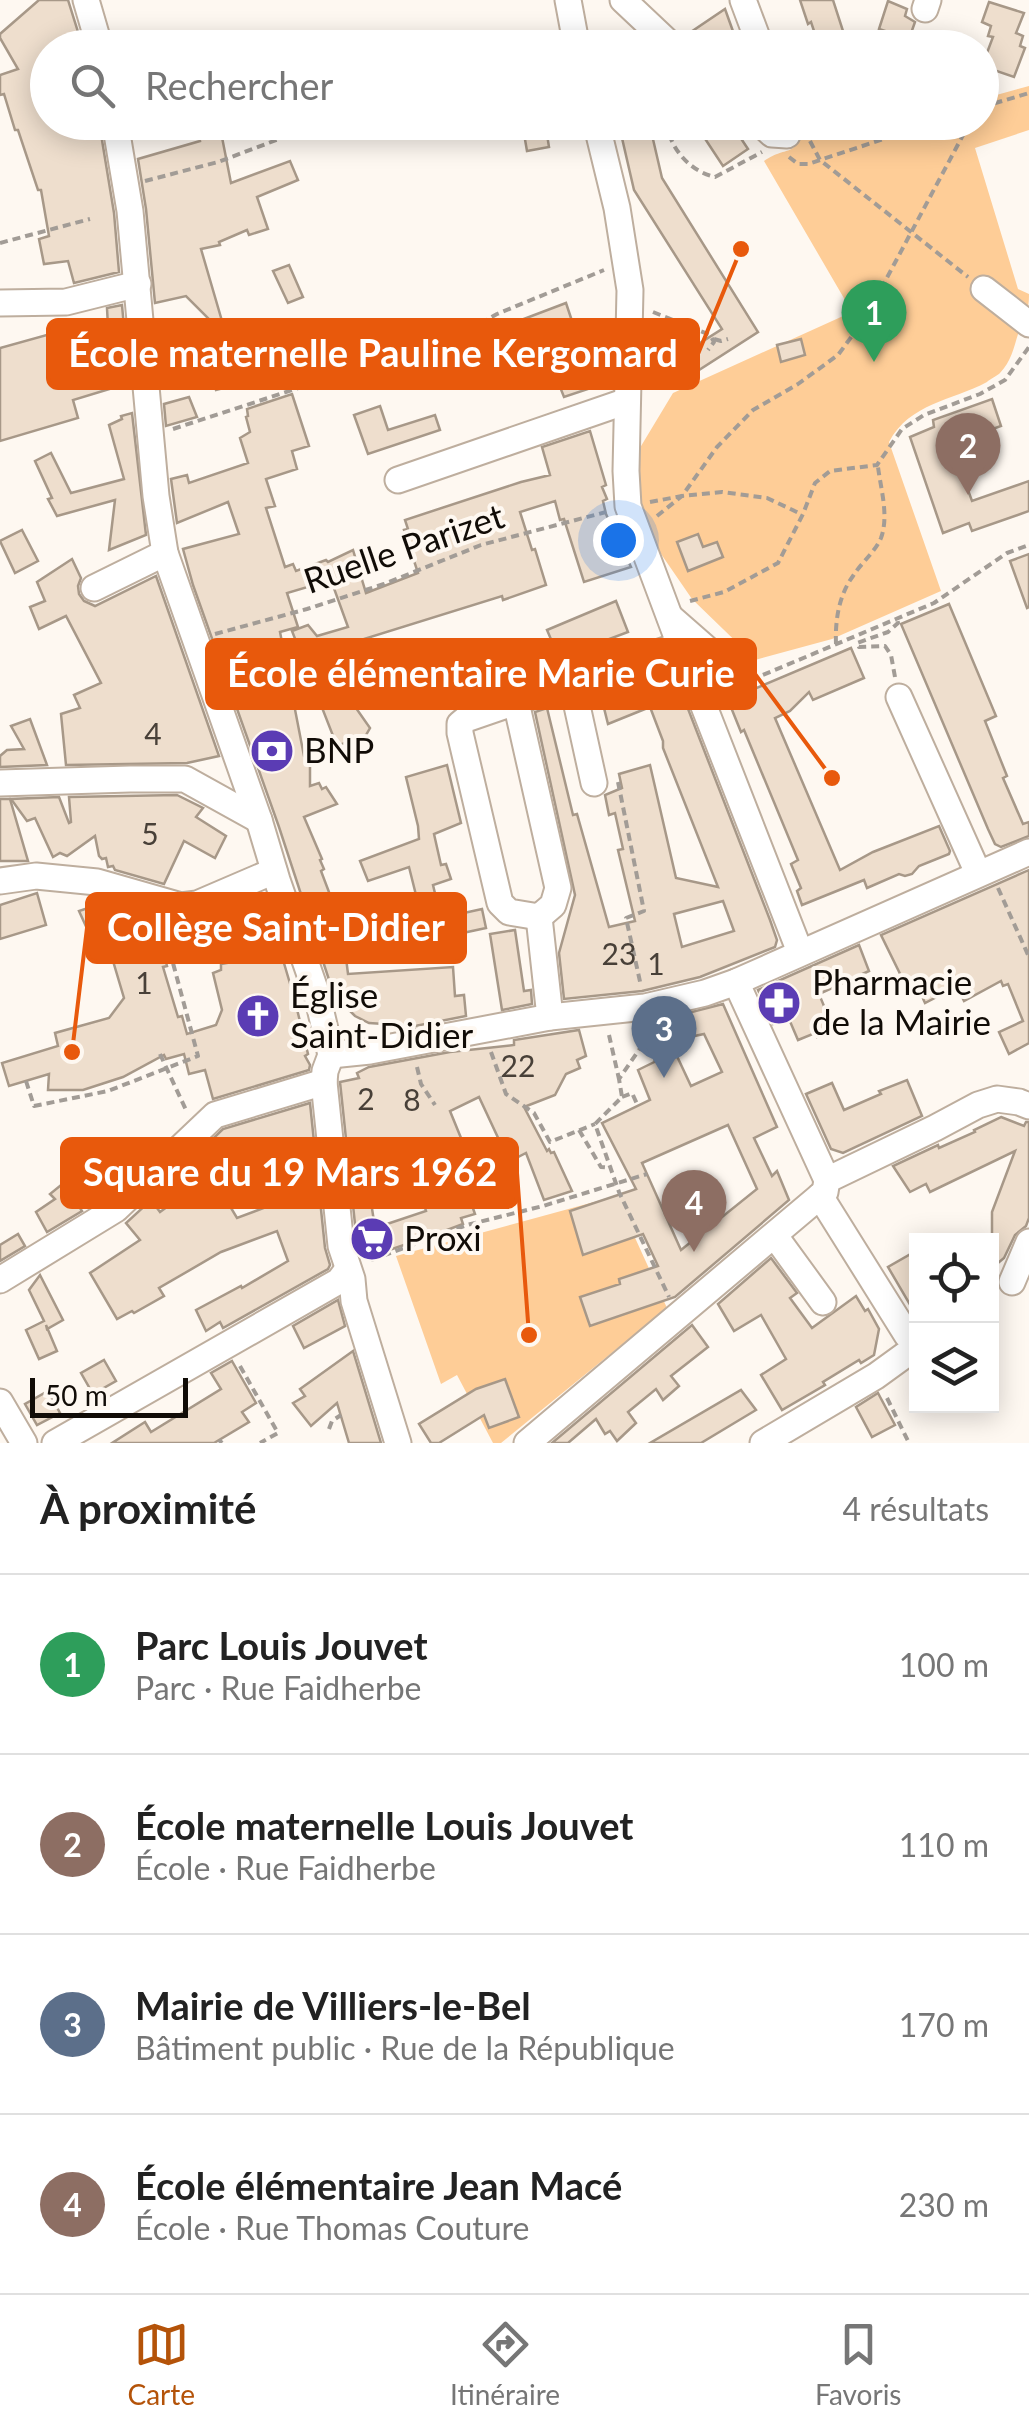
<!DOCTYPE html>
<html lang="fr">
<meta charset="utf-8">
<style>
:root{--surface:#fff;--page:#f6f6f6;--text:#222;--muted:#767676;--line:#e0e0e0;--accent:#b45309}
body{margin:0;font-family:Lato,sans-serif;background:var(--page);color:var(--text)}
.controls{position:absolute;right:30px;bottom:30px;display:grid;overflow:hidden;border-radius:0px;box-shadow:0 5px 25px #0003}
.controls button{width:90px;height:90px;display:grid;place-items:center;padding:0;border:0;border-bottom:2px solid var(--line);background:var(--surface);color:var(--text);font:50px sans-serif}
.scale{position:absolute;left:30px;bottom:25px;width:158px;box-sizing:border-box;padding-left:10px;border:5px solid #110c07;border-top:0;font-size:28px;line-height:35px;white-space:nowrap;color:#110c07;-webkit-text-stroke:8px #fef8f1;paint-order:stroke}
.you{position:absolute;left:618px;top:540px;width:35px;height:35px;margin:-25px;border:8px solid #fff;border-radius:50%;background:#1a73e8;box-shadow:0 0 0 15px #1a73e833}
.badge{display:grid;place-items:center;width:65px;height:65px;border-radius:50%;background:var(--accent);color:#fff;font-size:32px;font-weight:700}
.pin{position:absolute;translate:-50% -82px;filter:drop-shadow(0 2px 5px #0008)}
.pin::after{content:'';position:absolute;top:52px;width:35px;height:30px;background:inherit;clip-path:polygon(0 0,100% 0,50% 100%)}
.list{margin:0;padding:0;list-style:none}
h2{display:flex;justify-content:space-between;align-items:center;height:130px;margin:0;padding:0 40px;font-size:42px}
h2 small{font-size:32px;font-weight:400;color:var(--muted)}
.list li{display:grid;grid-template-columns:65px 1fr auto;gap:30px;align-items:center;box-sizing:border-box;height:180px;padding:0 40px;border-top:2px solid var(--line)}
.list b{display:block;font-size:38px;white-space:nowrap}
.list p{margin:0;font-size:32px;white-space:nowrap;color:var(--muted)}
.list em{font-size:32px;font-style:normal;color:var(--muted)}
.icon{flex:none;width:55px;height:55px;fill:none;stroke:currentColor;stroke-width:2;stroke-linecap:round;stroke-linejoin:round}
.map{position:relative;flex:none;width:1029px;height:1443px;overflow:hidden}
.search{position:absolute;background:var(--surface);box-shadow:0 5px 25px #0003;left:30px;right:30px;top:30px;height:110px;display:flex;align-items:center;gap:25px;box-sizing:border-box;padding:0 35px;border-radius:55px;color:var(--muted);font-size:38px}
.sheet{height:850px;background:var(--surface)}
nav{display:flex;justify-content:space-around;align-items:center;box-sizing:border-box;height:140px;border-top:2px solid var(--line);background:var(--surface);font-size:28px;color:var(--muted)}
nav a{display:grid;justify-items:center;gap:5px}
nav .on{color:var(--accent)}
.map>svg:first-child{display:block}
.green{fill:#fecd97}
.building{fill:#eedecd;stroke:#a79888;stroke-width:2.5;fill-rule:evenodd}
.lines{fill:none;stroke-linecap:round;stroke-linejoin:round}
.minor-casing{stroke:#beae9e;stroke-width:29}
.path{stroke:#a29c96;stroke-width:4;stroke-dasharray:8 5;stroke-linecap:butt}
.minor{stroke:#fff;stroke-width:25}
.labels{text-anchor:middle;stroke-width:8;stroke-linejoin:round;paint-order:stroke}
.number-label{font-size:30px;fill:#484038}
.street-label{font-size:35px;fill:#110c07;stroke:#fef8f1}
.poi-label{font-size:35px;fill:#110c07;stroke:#fef8f1;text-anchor:start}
.leader{fill:none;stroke:#e8590c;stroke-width:4}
.callout-dot{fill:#e8590c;stroke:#fef8f1;stroke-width:4}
.callout{fill:#e8590c;stroke:#e8590c;stroke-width:4}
.callout-label{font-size:38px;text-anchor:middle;font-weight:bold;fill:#fff}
</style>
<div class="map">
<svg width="1029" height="1443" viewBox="0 0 1029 1443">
<rect width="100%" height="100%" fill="#fef8f1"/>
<g class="green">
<path d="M1029 86V130L975 148 1018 289 1029 294C1029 315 1024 314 1019 331 1014 346 1012 361 1000 373 998 375 989 380 987 382 951 401 910 403 889 442L941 591 832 639 755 660 692 599 628 506 626 471 673 393 852 312 764 161C789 144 797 160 802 123L905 122 907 124 912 122H982V99Z"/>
<path d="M616 1196 667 1308 501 1443H493L457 1375 441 1384 396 1256Z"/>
</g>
<g class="building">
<path d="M39 0H68L83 48H48V122H99L114 213 119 272 74 283 68 261 44 264 39 239 49 236 41 190H38L18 130H15L4 94 0 95V75L18 69 0 38V34Z"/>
<path d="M800 0H833L843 31 817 40 811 22 808 24Z"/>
<path d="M888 1 907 9 905 16 915 22 909 39 879 29Z"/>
<path d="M989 2 1024 13 1016 33 1023 36 1020 46 1025 48 1014 77 982 66 993 37 988 36 991 26 982 22Z"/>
<path d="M725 9 739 48H690L685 36Z"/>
<path d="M202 122H219L231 183 290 161 298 180 257 197 268 229 249 235 247 230 219 242 220 245 201 249 229 345 240 342 251 381 216 390 208 358 161 373 158 336 212 322 186 296 155 303 146 209 138 159 200 141 199 136 204 135Z"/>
<path d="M522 122H545L549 147 527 151Z"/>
<path d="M629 122H649L662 178 758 332 671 388 659 369 722 329 634 190 619 125Z"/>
<path d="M694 122H730L748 149 723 166Z"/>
<path d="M289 265 303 297 288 303 273 271Z"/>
<path d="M566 303 594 387 564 397 545 349 532 354 529 344 493 358 484 338 522 323 521 320Z"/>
<path d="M122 305 129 383 73 400 78 418 0 441V348L61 331 62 336 108 327 107 308Z"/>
<path d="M801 339 805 355 781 362 777 345Z"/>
<path d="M292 394 309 446 292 451 297 469 266 479 275 506 266 508 285 567 293 564 296 571 326 560 328 562 353 550 366 593 418 573 404 530 408 529 405 520 521 482 550 475 542 447 590 431 606 485 602 487 607 499 603 501 606 514 631 567 584 582 564 519 560 520 555 501 520 512 532 550 535 549 546 585 503 600 502 596 322 652 338 702 349 698 370 728 366 735 337 746 292 631 308 625 317 636 348 627 331 580 287 593 298 627 280 632 304 756 310 762V786L319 783 322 789 326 787 337 804 304 817 322 859 320 860 324 869 321 871 335 908 379 898 391 930 422 919 409 867 368 881 360 861 419 839 418 826 406 777 447 765 461 823 434 834 441 865 446 864 451 879 433 885 441 918 482 909 486 928 346 958 348 974 453 967 455 996 464 995 466 1016 415 1026 369 1023 355 1016 334 995 279 827 193 585 183 549 239 534 228 502 177 523 171 479 187 475 189 483 248 463 240 438 250 432 246 417 248 416 247 409Z"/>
<path d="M189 397 197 417 166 426 164 404Z"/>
<path d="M992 399 1001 426 951 444 972 501 1029 481V511L972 531 969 523 943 533 910 437 934 427 933 420Z"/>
<path d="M380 406 388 430 435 415 440 430 368 454 354 415Z"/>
<path d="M132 413 146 535 109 550 115 500 57 516 48 499 52 498 35 461 51 453 71 493 124 479 109 425 122 419 121 416Z"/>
<path d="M22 530 38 561 15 573 0 541Z"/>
<path d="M698 534 703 547 717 542 723 557 688 571 677 542Z"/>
<path d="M1029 554V607L1027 608 1010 561Z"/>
<path d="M72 559 81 578 78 586 79 594 84 601 95 606 156 576 219 756 187 763 66 765 61 714 80 708 74 695 101 683 66 616 39 629 30 607 45 601 37 582Z"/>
<path d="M616 601 628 632 559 658 547 630Z"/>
<path d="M949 604 996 716 985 721 1007 776 1003 778 1023 824 1029 822V836L1001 847 995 844 988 829 901 624Z"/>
<path d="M851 648 864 678 813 700 809 692 790 711 775 718 840 870 873 852 939 826 950 851 949 854 919 866 912 874 905 876 899 874 867 888 864 880 802 905 797 891 801 888 791 864 798 860 744 730 741 732 728 700Z"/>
<path d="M671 665 770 920 777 940 775 947 700 977 642 991 564 999 559 953 575 895 535 712 547 708 573 815 577 814 609 927 635 921 618 850 623 849 615 813 609 815 605 795 622 788 619 774 650 765 676 878 718 887 663 748V741L650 707 608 724 600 692 608 687ZM723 901 734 931 682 947 674 914Z"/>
<path d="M30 719 47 765 0 767V756L7 750 24 749 11 726Z"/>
<path d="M177 795 203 808 196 817 226 836 215 858 184 841 164 884 115 870 113 866 108 867 106 858 102 859 99 856 95 836 67 856 60 853 53 857 35 818 27 821 11 799 59 797 69 823 71 822 69 797Z"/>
<path d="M0 799H10L28 861H0Z"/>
<path d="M1029 870V1043L1009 1054 999 1032 1023 1021 1008 984 1003 986 1001 981 964 1001 959 991 956 992 954 988 925 1003 917 985 908 990 881 935Z"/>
<path d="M37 893 46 925 0 939V905Z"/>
<path d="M106 902 148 914 162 947 167 966 163 967 178 1017 182 1016 187 1034 216 1025 222 1010 213 973 221 970V964L238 961 237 957 278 943 294 997 308 1054 305 1056 310 1065 309 1070 213 1099 205 1070 189 1074 184 1054 166 1059 164 1055 123 1077 83 1090H48L49 1074 9 1086 2 1063 58 1046 55 1033 109 1018 124 998 110 951 99 955 79 911Z"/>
<path d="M515 930 524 991 531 990 532 1004 502 1010 490 934Z"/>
<path d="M859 945 869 971 819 994 833 1028 817 1037 815 1033 798 1040 789 1019 773 1024 758 990Z"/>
<path d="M723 1004 777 1127 754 1138 772 1176 777 1171 789 1200 675 1297 590 1326 580 1297 620 1284 619 1279 658 1266 643 1234 583 1255 570 1211 636 1189 602 1123 650 1100 638 1070 675 1052 691 1086 722 1072 704 1034 685 1038 676 1016ZM728 1125 757 1189 681 1250 642 1163Z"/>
<path d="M579 1030 586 1056 577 1060 580 1068 566 1074 555 1095 524 1107 547 1151 549 1149 551 1153 554 1152 572 1191 544 1200 526 1153 518 1157 510 1140 501 1144 479 1097 450 1111 461 1138 428 1147 449 1202 469 1197 475 1214 461 1218 463 1224 439 1233 366 1258 363 1253 361 1254 357 1243 340 1082 359 1078 357 1073 369 1067 450 1052 514 1045V1040ZM413 1177 414 1180 416 1179 426 1211 375 1228 369 1189Z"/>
<path d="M907 1080 922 1116 843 1153 831 1149 806 1094 832 1083 844 1110 881 1094 879 1091Z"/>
<path d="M310 1103 325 1248 330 1265 328 1269 223 1328 220 1322 206 1331 196 1310 241 1286 242 1288 288 1261 277 1231 221 1252 159 1288 164 1296 134 1313 132 1311 117 1319 90 1273 140 1240 126 1223 151 1200 160 1212 186 1193 174 1176 223 1129ZM249 1139 274 1204 237 1218 207 1168Z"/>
<path d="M1001 1117 1024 1126 1026 1122H1029V1218L1026 1226 1015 1235 1004 1258 992 1268V1212L1015 1151 930 1192 926 1184 910 1192 893 1166 938 1145 939 1148 975 1132 974 1130Z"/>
<path d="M116 1139 124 1160 115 1163 116 1168 99 1174 89 1147Z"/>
<path d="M71 1177 86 1194 76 1202 82 1211 47 1232 36 1212 55 1199 50 1194Z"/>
<path d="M18 1234 25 1246 0 1261V1245Z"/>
<path d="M916 1251V1315L888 1267Z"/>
<path d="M771 1258 797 1293 790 1298 812 1328 856 1296 865 1311 868 1309 879 1329 874 1355 861 1363 859 1360 823 1382 825 1385 782 1410 761 1375 786 1359 761 1315 734 1331 718 1304Z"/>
<path d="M40 1275 63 1320 47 1329 46 1325 57 1351 39 1359 26 1330 44 1321 29 1290Z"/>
<path d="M338 1300 345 1326 304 1348 293 1326Z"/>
<path d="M692 1325 708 1347 671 1376 679 1386 663 1400 656 1389 628 1412 636 1423 617 1441 610 1431 605 1434 596 1419 568 1443H552Z"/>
<path d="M353 1351 381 1443H349L337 1403 311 1426 293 1403 305 1396 300 1389Z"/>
<path d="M104 1360 116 1381 93 1394 81 1373Z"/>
<path d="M232 1361 256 1403 242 1412 249 1422 214 1443H112L145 1422 151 1432 221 1389 211 1373Z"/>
<path d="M505 1379 519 1417 489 1428 484 1415 439 1443H431L419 1424 476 1389Z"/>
<path d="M741 1390 756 1410 701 1443H650Z"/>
<path d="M48 1391 60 1413 37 1425 25 1404Z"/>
<path d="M878 1393 895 1425 872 1437 856 1407Z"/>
</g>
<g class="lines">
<defs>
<g id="minor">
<path d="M86 0 100 48"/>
<path d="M568 0 577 48"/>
<path d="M623 0 674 48"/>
<path d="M743 0 761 48"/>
<path d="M925 9 928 0"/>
<path d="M115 122 130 211 156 496 165 553 259 820 277 880 317 995 331 1055"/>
<path d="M596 122 617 208 630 290 626 471 628 506 680 645 800 952"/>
<path d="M759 122 772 134 787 135 789 122"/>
<path d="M984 289 1029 324"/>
<path d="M0 303 66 302 138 284"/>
<path d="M398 480 627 401"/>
<path d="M94 588 165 553"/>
<path d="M670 617 718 659 729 676 721 685 701 696"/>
<path d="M572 683 594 783"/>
<path d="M899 697 978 873"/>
<path d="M516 702 558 888 553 905 539 917 509 912 500 903 460 733V724L466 719 680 645"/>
<path d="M0 783 130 779H185L259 820"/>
<path d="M0 881 36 876 97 882 181 906 197 904 274 871"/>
<path d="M539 917 550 1017"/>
<path d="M736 982 827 1180"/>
<path d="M331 1055 370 1051 550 1017 645 1007 705 993 736 982 1029 852"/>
<path d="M331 1055 325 1071 324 1082 341 1246 352 1279 354 1301 398 1443"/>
<path d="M820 1196 907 1335 916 1343"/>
<path d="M775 1236 823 1302"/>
<path d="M0 1280 116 1209 215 1115 324 1082"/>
<path d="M1012 1282 1029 1242"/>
<path d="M0 1402 24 1443"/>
<path d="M55 1443 339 1281 348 1269"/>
<path d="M527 1443 820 1196 825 1192 827 1180 935 1128 978 1105 997 1099 1019 1102 1029 1106"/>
<path d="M763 1443 876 1376 916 1347"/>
</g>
</defs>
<use href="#minor" class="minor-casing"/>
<g class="path">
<path d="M982 107 1029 93"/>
<path d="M666 122C670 148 689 171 715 177L762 152"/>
<path d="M810 141 820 160 968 277"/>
<path d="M789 157 798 164H808L935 122"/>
<path d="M145 181 218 162 279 139"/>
<path d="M0 243 90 219"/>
<path d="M653 312 710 335 714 342 708 350"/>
<path d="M714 339 721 341 728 339"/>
<path d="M173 429 323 380 479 324 497 314 604 270"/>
<path d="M650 502 682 496 717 447 753 410 798 384 838 355 866 317 970 122"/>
<path d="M657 516 682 496 722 492 767 498 801 514"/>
<path d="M690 601 724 592 778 563 803 514 815 483 830 471 877 465 902 429 924 415 980 394 1005 380 1029 347"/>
<path d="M215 634 307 609 384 584 481 545 606 512"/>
<path d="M836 644C835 620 839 595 853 576 861 563 875 552 881 538 889 516 881 490 878 467"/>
<path d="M895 677 891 655 885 646 859 647 857 643 888 632 898 623 897 618"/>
<path d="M751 680 934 603 1007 553 1029 545"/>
<path d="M618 782 644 911 626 918 641 986"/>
<path d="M998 888 1029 957"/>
<path d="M164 957 200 929"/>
<path d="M642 1030 641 1047 619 1079 622 1097 595 1124 619 1192 669 1297"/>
<path d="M609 1035 619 1079"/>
<path d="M642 1036 656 1061"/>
<path d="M491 1052 506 1094 534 1113 550 1142 595 1124"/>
<path d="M160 1054 186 1110"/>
<path d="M417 1067 421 1084 435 1105"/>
<path d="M26 1081 34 1106 108 1091 198 1056 170 952"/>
<path d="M622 1097 632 1093 638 1106"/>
<path d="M579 1130 601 1167 612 1168"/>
<path d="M371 1260 467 1225 543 1206 647 1174"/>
<path d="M240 1366 278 1433 260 1443"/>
<path d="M887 1398 909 1443"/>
<path d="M329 1429 332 1421 341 1415"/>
<path d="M219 1440 222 1443"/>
</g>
<use href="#minor" class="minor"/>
</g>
<defs>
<symbol id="bank-disc" viewBox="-11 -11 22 22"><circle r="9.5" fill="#5b3cb4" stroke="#fef8f1"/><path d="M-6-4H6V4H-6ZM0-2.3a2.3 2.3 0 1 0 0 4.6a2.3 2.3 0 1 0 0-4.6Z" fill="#fff"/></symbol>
<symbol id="pharmacy-disc" viewBox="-11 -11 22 22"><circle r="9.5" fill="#5b3cb4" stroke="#fef8f1"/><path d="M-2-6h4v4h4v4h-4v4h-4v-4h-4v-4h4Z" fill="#fff"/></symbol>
<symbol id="church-disc" viewBox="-11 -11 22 22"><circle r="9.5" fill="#5b3cb4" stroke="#fef8f1"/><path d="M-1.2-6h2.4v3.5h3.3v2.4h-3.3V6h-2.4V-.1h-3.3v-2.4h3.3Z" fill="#fff"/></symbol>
<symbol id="supermarket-disc" viewBox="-11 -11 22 22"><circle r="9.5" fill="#5b3cb4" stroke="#fef8f1"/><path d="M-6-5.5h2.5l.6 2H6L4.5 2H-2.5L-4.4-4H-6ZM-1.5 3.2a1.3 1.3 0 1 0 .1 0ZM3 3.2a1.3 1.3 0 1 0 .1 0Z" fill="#fff"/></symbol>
</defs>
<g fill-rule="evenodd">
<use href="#bank-disc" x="247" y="726" width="50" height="50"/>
<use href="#pharmacy-disc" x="754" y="978" width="50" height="50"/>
<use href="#church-disc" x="233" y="991" width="50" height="50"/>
<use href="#supermarket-disc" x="347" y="1214" width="50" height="50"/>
</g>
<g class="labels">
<g class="number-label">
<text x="153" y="745">4</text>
<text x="150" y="845">5</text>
<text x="619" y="965">23</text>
<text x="656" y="975">1</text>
<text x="144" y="994">1</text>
<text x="518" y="1077">22</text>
<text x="366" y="1110">2</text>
<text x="412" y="1111">8</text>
</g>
<g class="street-label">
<text transform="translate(404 549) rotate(-19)" y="12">Ruelle Parizet</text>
</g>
<g class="poi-label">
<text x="304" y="763">BNP</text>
<text x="812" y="995">Pharmacie<tspan x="812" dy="40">de la Mairie</tspan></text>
<text x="290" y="1008">Église<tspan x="290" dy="40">Saint-Didier</tspan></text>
<text x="404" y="1251">Proxi</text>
</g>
</g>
<path class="leader" d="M741 249L698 354M832 778L755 674M72 1052L87 928M529 1335L517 1173"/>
<g class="callout-dot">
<circle cx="741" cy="249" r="10"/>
<circle cx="832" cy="778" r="10"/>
<circle cx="72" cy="1052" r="10"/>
<circle cx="529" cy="1335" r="10"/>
</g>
<g class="callout">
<rect x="48" y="320" width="650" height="68" rx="10"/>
<rect x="207" y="640" width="548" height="68" rx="10"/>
<rect x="87" y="894" width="378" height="68" rx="10"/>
<rect x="62" y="1139" width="455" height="68" rx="10"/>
</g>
<g class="callout-label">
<text x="373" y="367">École maternelle Pauline Kergomard</text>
<text x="481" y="687">École élémentaire Marie Curie</text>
<text x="276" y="941">Collège Saint-Didier</text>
<text x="290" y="1186">Square du 19 Mars 1962</text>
</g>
</svg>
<div class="controls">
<button><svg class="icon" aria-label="locate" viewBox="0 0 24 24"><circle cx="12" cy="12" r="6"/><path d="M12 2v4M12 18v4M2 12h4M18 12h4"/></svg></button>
<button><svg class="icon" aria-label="layers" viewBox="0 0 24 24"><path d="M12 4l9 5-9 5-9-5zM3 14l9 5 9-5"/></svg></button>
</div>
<div class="scale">50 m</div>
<div class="you"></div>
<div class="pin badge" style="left:874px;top:362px;background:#2e9e5b">1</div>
<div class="pin badge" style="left:968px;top:495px;background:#8d6e63">2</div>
<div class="pin badge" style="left:664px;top:1078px;background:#5c6f8a">3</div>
<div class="pin badge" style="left:694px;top:1252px;background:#8d6e63">4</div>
<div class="search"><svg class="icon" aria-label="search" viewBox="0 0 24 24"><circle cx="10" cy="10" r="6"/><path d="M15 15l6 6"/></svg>Rechercher</div>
</div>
<section class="sheet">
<h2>À proximité<small>4 résultats</small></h2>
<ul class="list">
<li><span class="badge" style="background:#2e9e5b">1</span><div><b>Parc Louis Jouvet</b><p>Parc · Rue Faidherbe</p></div><em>100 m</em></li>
<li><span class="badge" style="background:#8d6e63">2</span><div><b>École maternelle Louis Jouvet</b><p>École · Rue Faidherbe</p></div><em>110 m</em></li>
<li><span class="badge" style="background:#5c6f8a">3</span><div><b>Mairie de Villiers-le-Bel</b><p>Bâtiment public · Rue de la République</p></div><em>170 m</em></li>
<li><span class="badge" style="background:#8d6e63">4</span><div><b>École élémentaire Jean Macé</b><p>École · Rue Thomas Couture</p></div><em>230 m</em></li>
</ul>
</section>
<nav>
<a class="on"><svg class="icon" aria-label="map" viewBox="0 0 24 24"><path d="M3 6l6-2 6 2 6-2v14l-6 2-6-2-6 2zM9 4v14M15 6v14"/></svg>Carte</a>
<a><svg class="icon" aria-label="directions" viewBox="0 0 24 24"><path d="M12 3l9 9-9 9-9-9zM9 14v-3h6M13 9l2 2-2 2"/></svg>Itinéraire</a>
<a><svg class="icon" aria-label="saved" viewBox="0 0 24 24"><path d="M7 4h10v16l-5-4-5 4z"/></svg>Favoris</a>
</nav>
